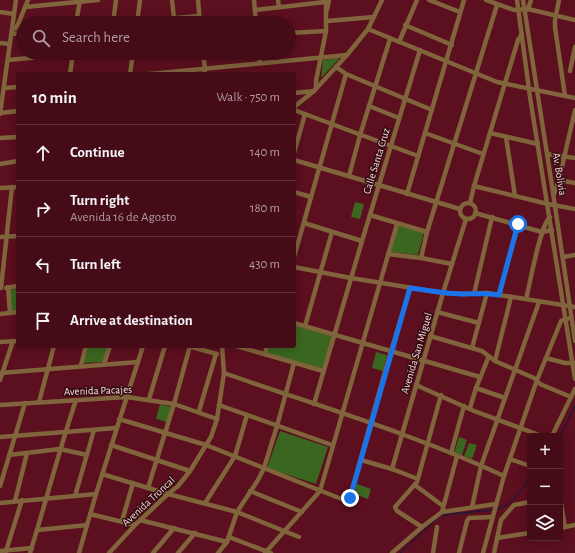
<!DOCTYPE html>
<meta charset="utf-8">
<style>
:root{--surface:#450b16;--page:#4c141f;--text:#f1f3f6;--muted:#b09ba1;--line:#5d2b35}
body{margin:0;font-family:"Alegreya Sans",sans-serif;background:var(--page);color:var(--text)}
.controls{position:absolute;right:12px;bottom:12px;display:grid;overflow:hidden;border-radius:4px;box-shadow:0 2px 10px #0003}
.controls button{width:36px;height:36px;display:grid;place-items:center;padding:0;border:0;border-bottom:1px solid var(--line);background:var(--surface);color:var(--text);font:20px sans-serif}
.stop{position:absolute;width:12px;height:12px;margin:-9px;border:3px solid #1a73e8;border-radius:50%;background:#fff}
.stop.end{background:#1a73e8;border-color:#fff;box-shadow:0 1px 4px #0008}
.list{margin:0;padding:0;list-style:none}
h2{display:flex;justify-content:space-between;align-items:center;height:52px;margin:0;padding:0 16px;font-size:17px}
h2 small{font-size:13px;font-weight:400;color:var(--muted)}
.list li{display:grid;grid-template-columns:26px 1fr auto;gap:12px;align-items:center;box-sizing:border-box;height:56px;padding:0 16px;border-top:1px solid var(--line)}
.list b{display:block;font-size:15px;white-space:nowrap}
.list p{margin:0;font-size:13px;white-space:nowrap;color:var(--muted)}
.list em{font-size:13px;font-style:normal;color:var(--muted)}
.icon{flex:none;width:22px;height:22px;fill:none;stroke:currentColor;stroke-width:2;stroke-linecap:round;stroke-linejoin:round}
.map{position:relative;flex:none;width:575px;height:553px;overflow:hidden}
.search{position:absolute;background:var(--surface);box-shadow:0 2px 10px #0003;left:16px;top:16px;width:280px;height:44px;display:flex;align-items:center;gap:10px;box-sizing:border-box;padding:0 14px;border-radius:22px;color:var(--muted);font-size:15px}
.panel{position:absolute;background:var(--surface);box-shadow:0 2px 10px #0003;left:16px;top:72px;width:280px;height:276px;border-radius:4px}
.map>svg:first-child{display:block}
.green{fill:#3a661f}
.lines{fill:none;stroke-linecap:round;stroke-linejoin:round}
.stream{stroke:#001d47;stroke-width:1}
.minor{stroke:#80643c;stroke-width:4.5}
.route{stroke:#1a73e8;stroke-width:5}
.labels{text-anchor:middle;stroke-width:3;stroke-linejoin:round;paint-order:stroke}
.street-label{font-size:11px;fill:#fed7d9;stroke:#2e0d11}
</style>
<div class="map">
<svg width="575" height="553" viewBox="0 0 575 553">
<rect width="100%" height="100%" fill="#5c0f1e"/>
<g class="green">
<path d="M338 58 339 59 322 77H321L323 60Z"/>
<path d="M355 202 364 204 360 219 351 217Z"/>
<path d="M398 226 424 232 418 255 391 252Z"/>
<path d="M18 289V311H11L9 290Z"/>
<path d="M294 325 332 336 323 369 267 354 269 346H294Z"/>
<path d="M88 346H109L104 362 83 363Z"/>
<path d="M376 352 387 355 383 371 372 368Z"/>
<path d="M160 404 171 407 167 422 156 419Z"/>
<path d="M280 431 328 447 316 484 267 468Z"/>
<path d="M459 437 467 440 462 455 454 453Z"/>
<path d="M469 443 477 445 472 459 464 456Z"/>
<path d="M357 484 371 489 368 499 354 494Z"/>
</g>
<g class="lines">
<g class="stream">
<path d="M560 436 575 406"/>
<path d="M496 509C511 508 522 488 530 478"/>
<path d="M400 553 441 515 493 510"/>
</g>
<g class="minor">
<path d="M172 0 174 18"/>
<path d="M198 0 200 23"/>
<path d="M254 0 256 23"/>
<path d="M278 0 279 7"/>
<path d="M429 0 460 12"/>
<path d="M486 0 514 10 528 9 575 20"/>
<path d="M517 0 530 97 575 379"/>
<path d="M523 0 552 186 575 341"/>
<path d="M559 0 555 20V27L565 96"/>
<path d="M25 7 98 0"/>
<path d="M528 9 531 0"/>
<path d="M255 10 325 2"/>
<path d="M327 10 329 0"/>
<path d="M0 12 14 14"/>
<path d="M327 21 374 17"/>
<path d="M76 23 80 0"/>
<path d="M113 23 116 0"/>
<path d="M120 23 199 16"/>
<path d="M137 23 140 0"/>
<path d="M405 25 452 45"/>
<path d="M13 29 16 28 19 22 28 0"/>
<path d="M368 29 497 82 575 98"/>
<path d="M289 33 326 31"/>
<path d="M12 34 23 33"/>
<path d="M399 42 417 0"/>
<path d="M0 43 10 44"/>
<path d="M203 53 205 69 204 74"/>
<path d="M259 53 260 63"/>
<path d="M8 60 85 53"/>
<path d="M336 67 346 74 432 110"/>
<path d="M570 71 575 47"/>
<path d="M70 74 73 53"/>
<path d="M130 74 133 53"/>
<path d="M150 74 347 55"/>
<path d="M4 88 18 87"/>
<path d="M316 88V81L326 31V0"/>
<path d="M294 93 314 91"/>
<path d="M369 106 399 118"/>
<path d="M294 107 314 91 347 55 368 29 382 0"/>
<path d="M294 110 418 156"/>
<path d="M0 113 18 111"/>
<path d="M0 114 16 0"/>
<path d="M425 133 483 154"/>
<path d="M490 133 538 144"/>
<path d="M506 137 515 196"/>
<path d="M0 138 18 137"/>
<path d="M294 153 305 114"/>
<path d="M547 154 575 158"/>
<path d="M294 160 460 209"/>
<path d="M0 164 18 161"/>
<path d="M349 176 360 135 390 39"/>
<path d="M559 180 575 183"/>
<path d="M474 186 548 204 575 209"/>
<path d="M0 188 18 187"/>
<path d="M294 192 311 197"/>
<path d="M407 194 464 0"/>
<path d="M554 194 559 180 575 110"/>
<circle cx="468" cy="211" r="8"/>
<path d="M470 203 474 186 518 40 522 34"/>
<path d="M475 213 542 232 552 230"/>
<path d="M370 215 427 232"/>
<path d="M304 223 362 241"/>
<path d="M0 237 18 236"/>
<path d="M388 254 421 258 452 264"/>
<path d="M294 257 346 74"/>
<path d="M563 257 575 255"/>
<path d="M421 258 427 232 497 5"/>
<path d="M294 267 351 278 443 293 464 294 487 293 575 307"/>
<path d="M8 287 10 313"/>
<path d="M1 288 12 187"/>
<path d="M6 288 18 286"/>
<path d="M474 294 492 217"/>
<path d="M499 295 518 224"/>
<path d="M526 299C530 284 540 225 550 217"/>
<path d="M437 312 479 323"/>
<path d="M0 314 18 312"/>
<path d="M294 323 480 377"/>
<path d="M305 326 332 232"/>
<path d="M430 336 482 351 495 361 534 378 540 384 571 397"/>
<path d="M0 342 18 341"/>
<path d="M188 346 217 354"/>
<path d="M236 346 323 371"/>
<path d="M472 348 487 293"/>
<path d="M265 354 267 346"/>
<path d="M546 358 565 363H575"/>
<path d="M495 361 511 297"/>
<path d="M104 364 110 346"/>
<path d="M81 365 86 346"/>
<path d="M0 373 138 362"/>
<path d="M224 373C318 406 414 434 504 476L537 380 561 321 565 319 571 318"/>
<path d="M0 380 13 341"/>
<path d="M416 385 474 411 542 436"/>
<path d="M476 388 505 398"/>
<path d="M149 399 165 346"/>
<path d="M39 402 54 346"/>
<path d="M314 404 362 241 420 50"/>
<path d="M0 405 127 397 174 404 217 419"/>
<path d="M219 405 332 445"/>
<path d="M470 408 476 388 489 356"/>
<path d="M199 411 216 354"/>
<path d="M119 419 206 445 344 500H347L350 497 384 375 410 288"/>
<path d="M552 436 575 389"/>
<path d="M0 437 116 428"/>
<path d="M111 445 190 471"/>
<path d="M451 453 464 406"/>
<path d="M9 455 60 449 87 455"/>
<path d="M510 459 530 466"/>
<path d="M361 460 392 469 418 479"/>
<path d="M392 469 443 293 466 219"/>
<path d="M102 474 168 494 237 512 299 537"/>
<path d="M415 485 443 506"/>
<path d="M0 486 25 403"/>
<path d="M148 488 174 404 190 346"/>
<path d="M250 491 302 512"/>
<path d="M75 496 94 430"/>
<path d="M560 497 565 527 560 528"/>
<path d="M15 501 27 453"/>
<path d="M0 503 96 494"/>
<path d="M205 503 235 456 247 415"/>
<path d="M472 507 481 466 539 302"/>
<path d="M442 512 496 504"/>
<path d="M90 514 135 525"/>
<path d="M140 520 227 542"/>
<path d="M122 521 133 483"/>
<path d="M422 527 397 511 395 507 417 482 441 395"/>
<path d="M565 527 575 525"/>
<path d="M38 530 87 525"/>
<path d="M229 537 271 553"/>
<path d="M497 538 530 533"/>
<path d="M0 551 32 548"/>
<path d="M6 551 22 500"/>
<path d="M30 553C46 502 59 450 76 400"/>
<path d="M79 553 96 494 143 346"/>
<path d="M109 553 135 525 168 494 178 486 190 471 211 437 217 419 224 373 222 346"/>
<path d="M153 553 174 528"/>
<path d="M178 553 195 533"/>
<path d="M218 553 227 542 237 512 258 480 264 468 277 426 294 363"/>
<path d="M265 553 320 491 397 224"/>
<path d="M392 553 422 527 442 512 457 456"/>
<path d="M433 553 437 527"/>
<path d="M459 553 467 521 469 518 492 517"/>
<path d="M483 553 504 476"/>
<path d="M494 553 501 520 514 505 530 502"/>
</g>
</g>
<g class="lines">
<path class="route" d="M350 498 410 288C428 290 446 294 464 294 476 294 487 293 499 295L518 224"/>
</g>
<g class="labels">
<g class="street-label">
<text transform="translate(376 161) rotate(-73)" y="4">Calle Santa Cruz</text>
<text transform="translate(560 174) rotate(81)" y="4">Av. Bolivia</text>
<text transform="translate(416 353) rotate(-73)" y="4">Avenida San Miguel</text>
<text transform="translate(98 390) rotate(-2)" y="4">Avenida Pacajes</text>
<text transform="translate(148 501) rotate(-43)" y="4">Avenida Troncal</text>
</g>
</g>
</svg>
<div class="controls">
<button>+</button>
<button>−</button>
<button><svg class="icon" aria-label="layers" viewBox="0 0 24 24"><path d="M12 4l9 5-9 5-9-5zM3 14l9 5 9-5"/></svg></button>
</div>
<div class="stop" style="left:518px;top:224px"></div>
<div class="stop end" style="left:350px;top:498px"></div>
<div class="search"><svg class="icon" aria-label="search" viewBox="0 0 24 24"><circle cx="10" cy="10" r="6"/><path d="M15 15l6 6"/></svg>Search here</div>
<section class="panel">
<h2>10 min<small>Walk · 750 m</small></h2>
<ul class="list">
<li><svg class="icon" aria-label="ahead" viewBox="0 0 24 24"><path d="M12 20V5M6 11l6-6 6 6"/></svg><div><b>Continue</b></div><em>140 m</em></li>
<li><svg class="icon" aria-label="right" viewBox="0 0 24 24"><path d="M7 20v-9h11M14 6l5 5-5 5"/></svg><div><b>Turn right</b><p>Avenida 16 de Agosto</p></div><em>180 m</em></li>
<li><svg class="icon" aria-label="left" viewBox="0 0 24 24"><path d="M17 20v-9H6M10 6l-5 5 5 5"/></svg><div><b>Turn left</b></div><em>430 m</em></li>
<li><svg class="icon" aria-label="arrive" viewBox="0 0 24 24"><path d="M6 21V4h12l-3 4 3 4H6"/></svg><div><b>Arrive at destination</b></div></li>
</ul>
</section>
</div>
